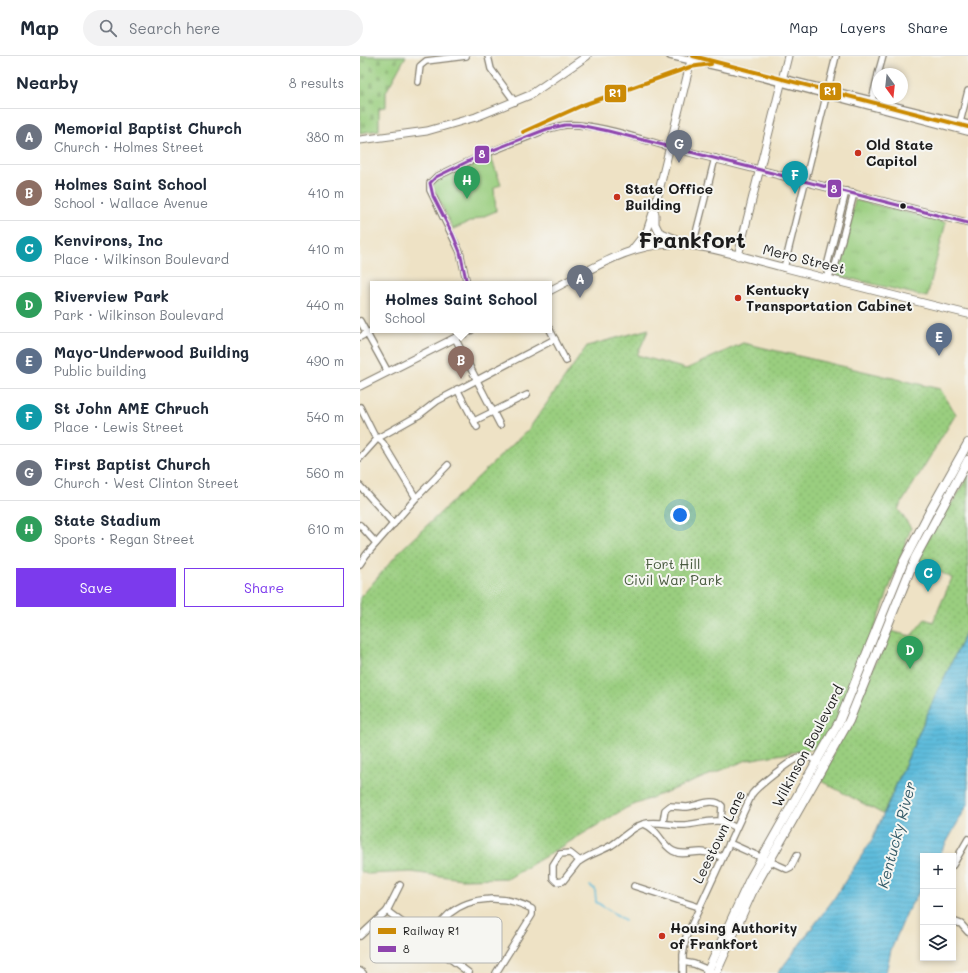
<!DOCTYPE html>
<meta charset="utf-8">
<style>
:root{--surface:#fff;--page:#f2f2f3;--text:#1f2937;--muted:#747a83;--line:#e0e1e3;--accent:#7c3aed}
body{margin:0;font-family:Mali,sans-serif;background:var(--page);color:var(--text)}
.controls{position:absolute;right:12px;bottom:12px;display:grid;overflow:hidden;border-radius:0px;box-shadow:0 2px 6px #0003}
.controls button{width:36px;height:36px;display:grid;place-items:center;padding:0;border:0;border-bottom:1px solid var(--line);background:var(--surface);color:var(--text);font:20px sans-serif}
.compass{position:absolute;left:512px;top:12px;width:36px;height:36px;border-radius:50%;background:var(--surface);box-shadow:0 2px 6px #0003;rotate:165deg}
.you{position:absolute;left:320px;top:459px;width:14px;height:14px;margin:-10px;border:3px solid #fff;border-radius:50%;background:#1a73e8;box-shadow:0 0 0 6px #1a73e833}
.badge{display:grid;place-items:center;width:26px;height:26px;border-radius:50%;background:var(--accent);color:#fff;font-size:13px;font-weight:700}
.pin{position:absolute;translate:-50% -33px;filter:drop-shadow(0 1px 2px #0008)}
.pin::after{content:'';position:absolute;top:21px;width:14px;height:12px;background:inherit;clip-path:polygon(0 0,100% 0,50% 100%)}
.popup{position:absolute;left:10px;top:225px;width:182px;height:52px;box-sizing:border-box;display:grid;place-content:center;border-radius:0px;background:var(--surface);filter:drop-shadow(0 1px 3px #0005);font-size:13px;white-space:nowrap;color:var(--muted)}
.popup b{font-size:15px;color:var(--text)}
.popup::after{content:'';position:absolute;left:50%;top:100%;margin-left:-8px;border:8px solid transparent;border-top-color:var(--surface)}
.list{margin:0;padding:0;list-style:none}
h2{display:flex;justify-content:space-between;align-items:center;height:52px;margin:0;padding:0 16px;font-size:17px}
h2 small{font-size:13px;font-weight:400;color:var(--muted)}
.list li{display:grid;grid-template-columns:26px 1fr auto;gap:12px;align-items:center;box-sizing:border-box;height:56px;padding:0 16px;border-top:1px solid var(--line)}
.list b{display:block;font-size:15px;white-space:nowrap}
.list p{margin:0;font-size:13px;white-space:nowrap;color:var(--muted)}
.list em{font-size:13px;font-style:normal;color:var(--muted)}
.actions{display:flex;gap:8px;padding:12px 16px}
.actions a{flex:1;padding:9px 0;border:1px solid var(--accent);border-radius:0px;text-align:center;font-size:14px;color:var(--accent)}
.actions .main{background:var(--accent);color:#fff}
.icon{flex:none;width:22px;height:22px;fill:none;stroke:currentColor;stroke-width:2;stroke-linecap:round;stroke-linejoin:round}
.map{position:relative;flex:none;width:608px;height:917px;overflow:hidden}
header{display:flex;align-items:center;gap:24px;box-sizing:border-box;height:56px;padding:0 20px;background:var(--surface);border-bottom:1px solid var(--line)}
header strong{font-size:19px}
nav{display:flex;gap:22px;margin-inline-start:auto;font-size:14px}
.search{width:280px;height:36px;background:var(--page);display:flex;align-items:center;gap:10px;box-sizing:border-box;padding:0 14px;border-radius:22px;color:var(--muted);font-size:15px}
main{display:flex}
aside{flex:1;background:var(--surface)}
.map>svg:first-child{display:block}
.grass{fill:url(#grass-tufts);stroke:#5b754e}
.cemetery{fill:url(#cemetery-stones);stroke:#5b754e}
.park{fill:url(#park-dots);stroke:#5b754e}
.garden{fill:#9ace7f;stroke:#5b754e}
.water{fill:url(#water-rules);stroke:#3d6c7c}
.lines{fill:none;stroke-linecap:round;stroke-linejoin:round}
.stream{stroke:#5ebcdc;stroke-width:1.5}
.minor-casing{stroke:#857f70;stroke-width:8}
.major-casing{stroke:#857f70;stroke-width:9}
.highway-casing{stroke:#857f70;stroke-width:10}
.minor{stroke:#fff;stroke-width:5.5}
.major{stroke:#fff;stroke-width:7}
.highway{stroke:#fff;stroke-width:8}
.bus-1-casing{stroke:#f6f6f2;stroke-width:6}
.bus-1{stroke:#8e44ad;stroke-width:3}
.rail-1-casing{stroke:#f6f6f2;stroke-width:7}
.rail-1{stroke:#cb8a06;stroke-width:4}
.poi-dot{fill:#c8321e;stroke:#f6f6f2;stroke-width:1.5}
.bus-dot{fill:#1c1c1c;stroke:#f6f6f2;stroke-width:1.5}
.labels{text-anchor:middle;stroke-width:4;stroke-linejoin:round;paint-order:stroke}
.poi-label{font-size:14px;font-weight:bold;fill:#1c1c1c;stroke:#f6f6f2;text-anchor:start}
.street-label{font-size:14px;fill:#1c1c1c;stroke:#f6f6f2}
.park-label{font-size:14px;fill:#485a3f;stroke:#f6f6f2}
.water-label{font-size:15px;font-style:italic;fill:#365c69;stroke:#f6f6f2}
.town-label{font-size:22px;font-weight:bold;fill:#1c1c1c;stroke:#f6f6f2}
.key{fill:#f6f6f2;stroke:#b5b5b2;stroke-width:1}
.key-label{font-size:11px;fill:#1c1c1c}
.line-badge{stroke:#f6f6f2;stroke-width:1.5}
.badge-label{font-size:11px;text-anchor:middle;font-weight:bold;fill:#fff}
</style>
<header>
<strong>Map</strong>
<div class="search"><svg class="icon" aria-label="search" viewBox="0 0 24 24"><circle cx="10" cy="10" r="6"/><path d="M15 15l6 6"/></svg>Search here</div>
<nav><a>Map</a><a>Layers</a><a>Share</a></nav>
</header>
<main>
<aside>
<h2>Nearby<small>8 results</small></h2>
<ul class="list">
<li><span class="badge" style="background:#6b7280">A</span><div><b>Memorial Baptist Church</b><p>Church · Holmes Street</p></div><em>380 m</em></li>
<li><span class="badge" style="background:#8d6e63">B</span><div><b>Holmes Saint School</b><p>School · Wallace Avenue</p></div><em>410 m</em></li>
<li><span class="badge" style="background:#0f9aa8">C</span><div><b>Kenvirons, Inc</b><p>Place · Wilkinson Boulevard</p></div><em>410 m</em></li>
<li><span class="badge" style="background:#2e9e5b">D</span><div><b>Riverview Park</b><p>Park · Wilkinson Boulevard</p></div><em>440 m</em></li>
<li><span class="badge" style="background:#5c6f8a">E</span><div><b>Mayo-Underwood Building</b><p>Public building</p></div><em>490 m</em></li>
<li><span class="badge" style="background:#0f9aa8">F</span><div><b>St John AME Chruch</b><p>Place · Lewis Street</p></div><em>540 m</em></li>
<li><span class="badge" style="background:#6b7280">G</span><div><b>First Baptist Church</b><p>Church · West Clinton Street</p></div><em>560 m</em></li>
<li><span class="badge" style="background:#2e9e5b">H</span><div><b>State Stadium</b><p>Sports · Regan Street</p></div><em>610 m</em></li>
</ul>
<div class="actions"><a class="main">Save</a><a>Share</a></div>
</aside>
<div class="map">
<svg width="608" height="917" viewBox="0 0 608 917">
<defs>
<pattern id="grass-tufts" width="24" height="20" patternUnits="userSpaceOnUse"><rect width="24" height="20" fill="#9ace7f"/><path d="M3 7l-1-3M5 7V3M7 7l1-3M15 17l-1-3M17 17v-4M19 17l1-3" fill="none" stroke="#84b06d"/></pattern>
<pattern id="cemetery-stones" width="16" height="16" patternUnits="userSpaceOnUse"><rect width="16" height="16" fill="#9ace7f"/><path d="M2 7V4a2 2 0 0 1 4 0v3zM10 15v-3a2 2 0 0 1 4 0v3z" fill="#84b06d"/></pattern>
<pattern id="park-dots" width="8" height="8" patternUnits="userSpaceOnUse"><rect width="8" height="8" fill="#9ace7f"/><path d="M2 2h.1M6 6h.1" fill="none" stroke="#84b06d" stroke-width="1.8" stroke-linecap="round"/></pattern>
<pattern id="water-rules" width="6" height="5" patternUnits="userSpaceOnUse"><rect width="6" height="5" fill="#5ebcdc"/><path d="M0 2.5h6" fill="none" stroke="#51a1bc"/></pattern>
</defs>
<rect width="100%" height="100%" fill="#f6f6f2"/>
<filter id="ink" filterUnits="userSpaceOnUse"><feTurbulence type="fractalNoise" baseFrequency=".025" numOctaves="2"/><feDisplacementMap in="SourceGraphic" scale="8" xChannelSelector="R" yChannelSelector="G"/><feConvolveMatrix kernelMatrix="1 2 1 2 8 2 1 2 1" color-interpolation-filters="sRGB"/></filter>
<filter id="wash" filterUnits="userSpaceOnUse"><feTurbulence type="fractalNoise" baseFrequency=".012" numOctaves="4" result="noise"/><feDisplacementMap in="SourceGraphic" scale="16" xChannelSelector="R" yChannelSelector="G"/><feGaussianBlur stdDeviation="0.9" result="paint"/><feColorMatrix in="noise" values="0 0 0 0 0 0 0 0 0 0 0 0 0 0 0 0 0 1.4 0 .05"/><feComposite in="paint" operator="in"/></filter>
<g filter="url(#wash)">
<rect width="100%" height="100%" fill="#eee2c5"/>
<path class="grass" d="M495 144 586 166 567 241 476 219Z"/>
<path class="cemetery" d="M0 0H46L26 36V51L19 52V74L0 77Z"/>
<g class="park">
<path d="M289 273 277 299 326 313 383 287 580 333 596 358 538 453 551 472 491 638 465 691 387 704 266 752 149 822 102 823 51 816 7 818 0 815V542L41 494 168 374 227 290Z"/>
<path d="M608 420V572L573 645 523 758 461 725 530 575 551 580 565 563 573 566 592 522 557 504 583 454 593 446Z"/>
</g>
<path class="garden" d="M130 99 141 128 134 132 136 155 93 173 72 129C86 114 111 107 130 99Z"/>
<path class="water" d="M608 572V748L579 800H563V830L548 854 531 894 526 917H418L473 844 513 782 573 645Z"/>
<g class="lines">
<path class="stream" d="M230 830 235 833 236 846 265 864"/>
</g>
</g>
<g filter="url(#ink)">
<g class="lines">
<defs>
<g id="minor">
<path d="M128 0 131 13 155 46"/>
<path d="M310 0 376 15 608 76"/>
<path d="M518 18 523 0"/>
<path d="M421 23 422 22 608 68"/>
<path d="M58 26 60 10 66 5 106 0"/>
<path d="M512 44 518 19"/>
<path d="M599 70 608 35"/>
<path d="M333 189 355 102"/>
<path d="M424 212 476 0"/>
<path d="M468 222 476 207 494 137"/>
<path d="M468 223 467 210 486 135"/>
<path d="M107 228 100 196 70 134V127L76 121C106 106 136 93 168 81 180 76 193 70 206 69 231 66 283 84 309 91"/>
<path d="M0 265 28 316"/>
<path d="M189 272 206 305"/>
<path d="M0 281 13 274"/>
<path d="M95 282 140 369"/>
<path d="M97 333 117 371"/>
<path d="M0 351 14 379 23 387 56 442"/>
<path d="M114 365 167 339"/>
<path d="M0 402 18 382 59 359 77 345 195 283"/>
<path d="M0 430 34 468"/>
<path d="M0 469 16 487"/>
<path d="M0 508 6 499 56 442 88 409"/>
<path d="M303 766 305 754 310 750C316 750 321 751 327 751 337 750 354 741 362 750L361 765"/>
<path d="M284 768C299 774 301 788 313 795 322 800 331 796 341 796 348 796 355 799 362 801"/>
<path d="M369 787 427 813 431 811 437 799"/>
<path d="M220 805 210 797 200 798 193 809V822L197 826 203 825 219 805H220C230 798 242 795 252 789 263 782 271 772 283 768 297 764 311 770 325 769 337 768 348 764 359 765 365 766 371 769 376 772"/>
<path d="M593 809 608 783"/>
<path d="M274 830 339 851"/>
<path d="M27 855 109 917"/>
<path d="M593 865 601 868 608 876"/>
<path d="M0 880 27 855 40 829"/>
<path d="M66 884C74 875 81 866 89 858 112 839 146 839 172 853V859L136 917"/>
<path d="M323 906 334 908 351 915"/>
<path d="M0 915 3 917"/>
<path d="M323 917V899L326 881 392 738C398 730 433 702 442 700 447 698 454 704 458 707"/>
</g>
<g id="major">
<path d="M0 84 67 75 116 61 170 39 227 0"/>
<path d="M309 91 608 167"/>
<path d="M295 158V168L299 176 323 186"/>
<path d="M272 194 287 175 295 151 332 0"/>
<path d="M378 200 428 0"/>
<path d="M189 235C223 218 259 194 297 189 336 184 385 202 422 211 484 227 546 243 608 258"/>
<path d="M0 330 111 274"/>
</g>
<g id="highway">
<path d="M347 917 390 823 479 666 544 505 571 453 608 387"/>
<path d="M356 917 393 834 489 665 555 502 608 404"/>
</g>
</defs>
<use href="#minor" class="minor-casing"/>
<use href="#major" class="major-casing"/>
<use href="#highway" class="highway-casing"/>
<use href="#minor" class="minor"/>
<use href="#major" class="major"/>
<use href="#highway" class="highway"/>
<defs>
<path id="bus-1" d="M107 228 100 196 93 179 73 140 70 127 76 121 123 98 187 73 205 69H219L248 75 608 167"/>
</defs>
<use href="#bus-1" class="bus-1-casing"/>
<use href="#bus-1" class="bus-1"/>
<defs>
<g id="rail-1">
<path d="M333 0 608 71"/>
<path d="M163 76 223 49 330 11 351 8"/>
</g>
</defs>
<use href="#rail-1" class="rail-1-casing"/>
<use href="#rail-1" class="rail-1"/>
</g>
</g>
<g class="poi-dot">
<circle cx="498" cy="97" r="4"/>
<circle cx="257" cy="141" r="4"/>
<circle cx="378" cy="242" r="4"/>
<circle cx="302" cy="880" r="4"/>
</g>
<circle class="bus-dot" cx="543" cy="150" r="3.5"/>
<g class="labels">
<g class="poi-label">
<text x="506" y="94">Old State<tspan x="506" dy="16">Capitol</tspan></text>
<text x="265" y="138">State Office<tspan x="265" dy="16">Building</tspan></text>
<text x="386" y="239">Kentucky<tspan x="386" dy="16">Transportation Cabinet</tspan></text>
<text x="310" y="877">Housing Authority<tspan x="310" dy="16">of Frankfort</tspan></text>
</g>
<g class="street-label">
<text transform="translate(444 203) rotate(14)" y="5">Mero Street</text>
<text transform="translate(448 690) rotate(-62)" y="5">Wilkinson Boulevard</text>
<text transform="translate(359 781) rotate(-64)" y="5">Leestown Lane</text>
</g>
<g class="park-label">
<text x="313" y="513">Fort Hill<tspan x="313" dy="16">Civil War Park</tspan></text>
</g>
<g class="water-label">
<text transform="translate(537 779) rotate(-75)" y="5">Kentucky River</text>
</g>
<g class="town-label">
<text x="332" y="192">Frankfort</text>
</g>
</g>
<rect x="10" y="861" width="132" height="46" rx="6" class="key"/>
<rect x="18" y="872" width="18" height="6" fill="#cb8a06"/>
<rect x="18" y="890" width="18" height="6" fill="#8e44ad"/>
<g class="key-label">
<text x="43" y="879">Railway R1</text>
<text x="43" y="897">8</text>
</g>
<g class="line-badge">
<rect x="459" y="26" width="23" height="19" rx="4" fill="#cb8a06"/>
<rect x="244" y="28" width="23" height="19" rx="4" fill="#cb8a06"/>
<rect x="114" y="89" width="16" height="19" rx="4" fill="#8e44ad"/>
<rect x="467" y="123" width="15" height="19" rx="4" fill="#8e44ad"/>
</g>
<g class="badge-label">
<text x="470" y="39">R1</text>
<text x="255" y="41">R1</text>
<text x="122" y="102">8</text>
<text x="474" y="137">8</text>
</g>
</svg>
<div class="controls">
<button>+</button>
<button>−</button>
<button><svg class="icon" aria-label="layers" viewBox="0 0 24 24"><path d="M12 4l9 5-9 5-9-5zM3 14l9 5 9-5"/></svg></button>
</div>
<svg class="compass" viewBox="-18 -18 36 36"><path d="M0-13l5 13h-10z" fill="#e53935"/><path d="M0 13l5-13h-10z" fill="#747a83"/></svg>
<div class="you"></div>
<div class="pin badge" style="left:220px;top:242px;background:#6b7280">A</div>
<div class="pin badge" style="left:101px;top:323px;background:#8d6e63">B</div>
<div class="popup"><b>Holmes Saint School</b>School</div>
<div class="pin badge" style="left:568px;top:536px;background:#0f9aa8">C</div>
<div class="pin badge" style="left:550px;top:613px;background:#2e9e5b">D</div>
<div class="pin badge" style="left:579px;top:300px;background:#5c6f8a">E</div>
<div class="pin badge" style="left:435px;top:138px;background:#0f9aa8">F</div>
<div class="pin badge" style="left:319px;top:107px;background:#6b7280">G</div>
<div class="pin badge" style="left:107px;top:143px;background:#2e9e5b">H</div>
</div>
</main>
